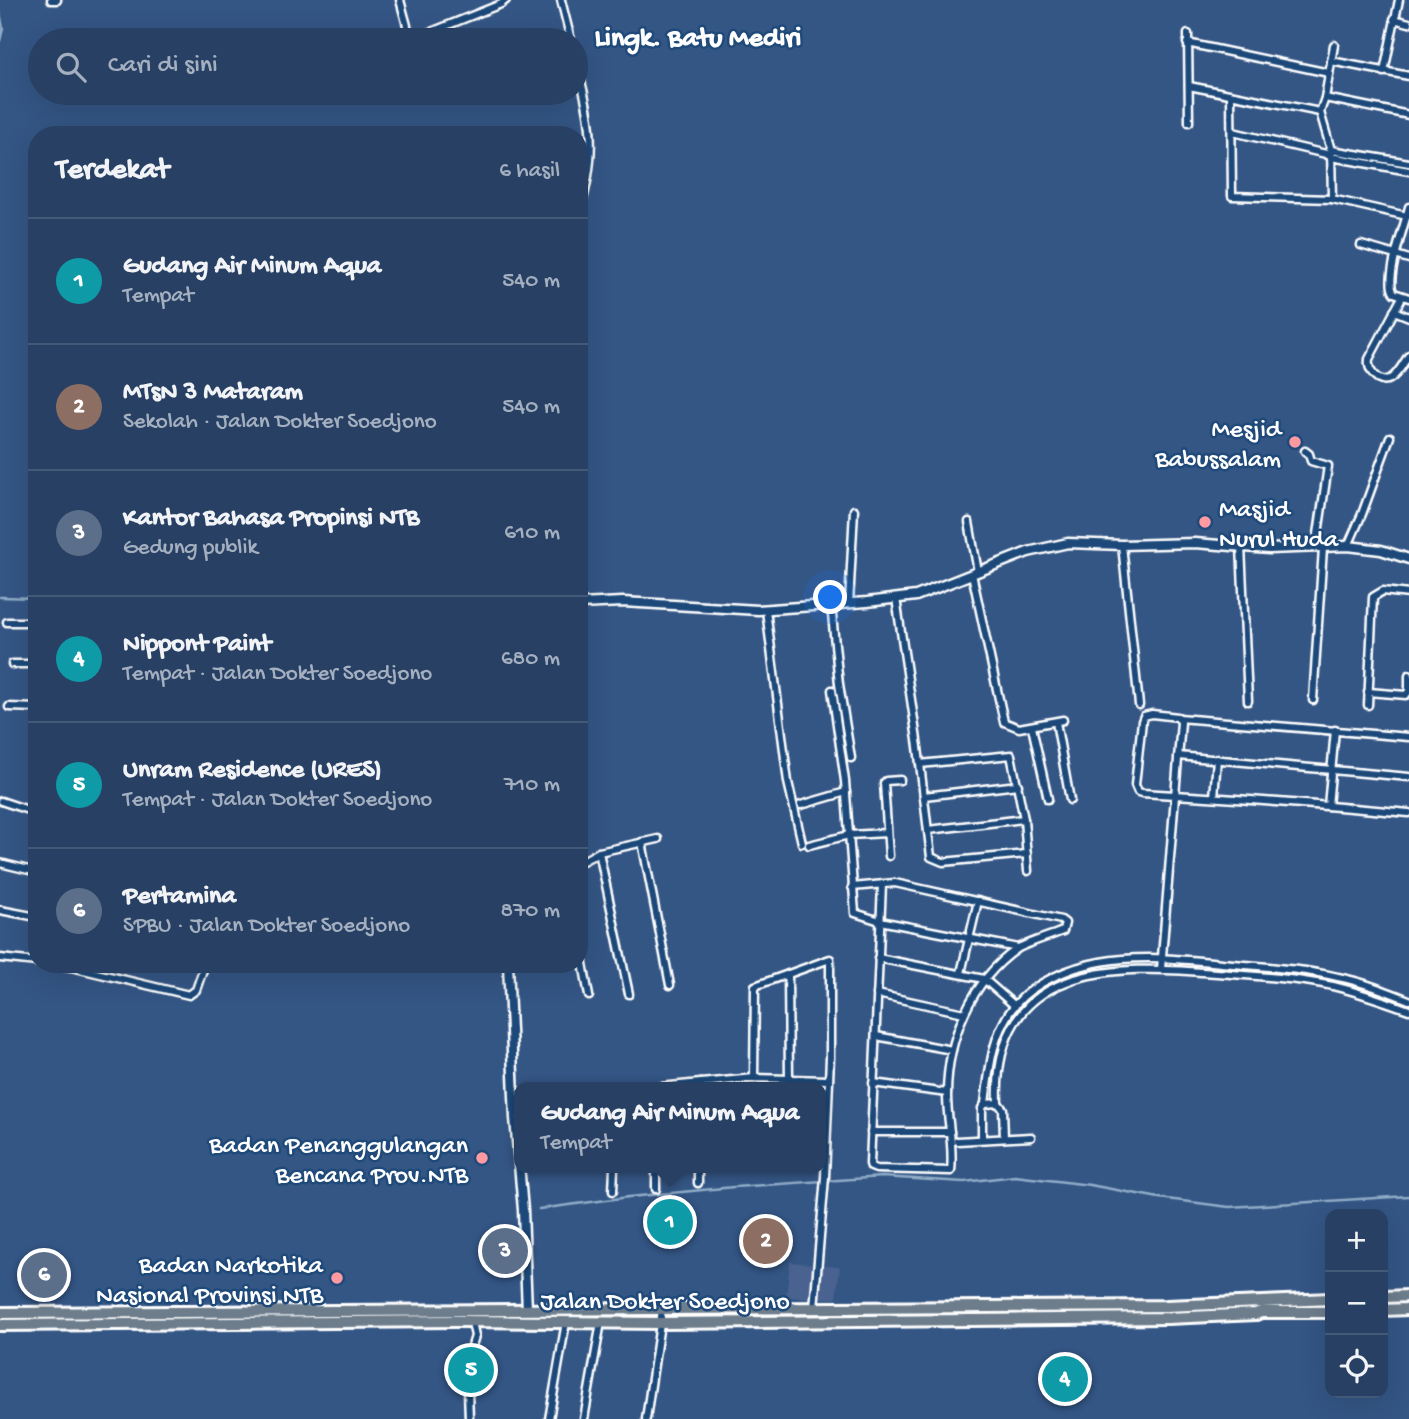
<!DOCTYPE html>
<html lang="id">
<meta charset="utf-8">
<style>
:root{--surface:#274064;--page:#2f476a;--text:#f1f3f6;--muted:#a4afbf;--line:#435978;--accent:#90b9f0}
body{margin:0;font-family:"Gochi Hand",sans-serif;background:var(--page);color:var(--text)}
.controls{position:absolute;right:21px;bottom:21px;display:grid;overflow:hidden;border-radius:14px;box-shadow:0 7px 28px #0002}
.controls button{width:63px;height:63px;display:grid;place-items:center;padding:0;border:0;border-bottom:2px solid var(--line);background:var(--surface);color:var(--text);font:35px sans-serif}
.you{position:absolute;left:831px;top:598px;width:24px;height:24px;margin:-18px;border:5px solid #fff;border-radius:50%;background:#1a73e8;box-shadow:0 0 0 10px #1a73e833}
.badge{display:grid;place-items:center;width:46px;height:46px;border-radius:50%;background:var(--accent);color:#fff;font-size:23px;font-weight:700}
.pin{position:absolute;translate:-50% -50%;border:4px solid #fff;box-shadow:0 2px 7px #0006}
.popup{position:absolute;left:514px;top:1082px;width:312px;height:91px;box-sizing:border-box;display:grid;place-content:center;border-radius:14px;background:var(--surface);filter:drop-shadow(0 2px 5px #0005);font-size:23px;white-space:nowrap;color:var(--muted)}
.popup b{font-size:26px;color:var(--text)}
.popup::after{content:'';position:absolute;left:50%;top:100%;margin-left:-14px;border:14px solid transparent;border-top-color:var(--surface)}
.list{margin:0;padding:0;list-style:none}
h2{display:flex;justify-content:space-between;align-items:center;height:91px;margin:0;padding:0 28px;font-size:30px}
h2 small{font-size:23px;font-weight:400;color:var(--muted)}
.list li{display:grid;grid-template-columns:46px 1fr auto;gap:21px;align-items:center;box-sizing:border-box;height:126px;padding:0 28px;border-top:2px solid var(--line)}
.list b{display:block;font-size:26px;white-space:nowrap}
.list p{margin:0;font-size:23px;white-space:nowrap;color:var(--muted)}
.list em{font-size:23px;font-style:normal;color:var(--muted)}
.icon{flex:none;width:38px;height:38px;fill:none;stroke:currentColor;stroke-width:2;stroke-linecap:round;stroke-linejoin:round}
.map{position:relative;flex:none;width:1409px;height:1419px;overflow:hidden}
.search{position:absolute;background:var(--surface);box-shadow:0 7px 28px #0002;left:28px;top:28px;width:560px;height:77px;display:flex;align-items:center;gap:18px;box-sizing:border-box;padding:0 24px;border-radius:38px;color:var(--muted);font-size:26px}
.panel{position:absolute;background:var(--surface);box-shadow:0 7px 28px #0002;left:28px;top:126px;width:560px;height:847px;border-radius:28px}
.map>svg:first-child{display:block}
.built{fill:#48628f}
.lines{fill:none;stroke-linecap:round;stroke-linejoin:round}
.stream{stroke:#90acc7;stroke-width:2.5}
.minor-casing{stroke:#fff;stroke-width:11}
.tertiary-casing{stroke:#fff;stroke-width:13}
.trunk-casing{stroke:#fff;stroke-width:16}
.minor{stroke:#1f4a7a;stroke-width:6}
.tertiary{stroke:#1f4a7a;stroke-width:8}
.trunk{stroke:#6d7d8c;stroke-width:10}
.poi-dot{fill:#ff9aa2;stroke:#1f4a7a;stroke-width:2.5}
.labels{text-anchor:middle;stroke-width:5;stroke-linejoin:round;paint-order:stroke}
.poi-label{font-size:26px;fill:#fff;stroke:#1f4a7a;text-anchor:end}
.street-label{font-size:26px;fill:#fff;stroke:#1f4a7a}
.neighbourhood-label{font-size:28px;font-weight:bold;fill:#fff;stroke:#1f4a7a}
</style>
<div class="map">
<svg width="1409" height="1419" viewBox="0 0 1409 1419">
<rect width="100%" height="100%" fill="#345685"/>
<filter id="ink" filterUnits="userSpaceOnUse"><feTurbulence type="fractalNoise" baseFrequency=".0143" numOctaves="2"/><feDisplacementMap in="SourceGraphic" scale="14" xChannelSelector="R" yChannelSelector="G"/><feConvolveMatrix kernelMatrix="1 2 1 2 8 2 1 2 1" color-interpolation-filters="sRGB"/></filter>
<g filter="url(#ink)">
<path class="built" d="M790 1262 840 1267 836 1299 786 1297Z"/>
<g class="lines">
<g class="stream">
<path d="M0 13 3 28 0 41"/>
<path d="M0 597 37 598"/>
<path d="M539 1209 629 1197 734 1187 882 1177 964 1182 1015 1176 1090 1185 1159 1198 1229 1207 1409 1196"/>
</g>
<defs>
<g id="minor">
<path d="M51 0H57"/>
<path d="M400 0 409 33 416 38 501 4 506 0"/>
<path d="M561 0 571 40"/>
<path d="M1394 19 1409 23"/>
<path d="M1188 34 1189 122"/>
<path d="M1187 43 1329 73"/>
<path d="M576 61C592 123 598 151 579 214"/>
<path d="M1331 61 1409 76"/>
<path d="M1384 72 1399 0"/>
<path d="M1189 86 1320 112"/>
<path d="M1231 95 1232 196 1332 199 1407 216"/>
<path d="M1325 98 1409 115"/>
<path d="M1233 132 1326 154"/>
<path d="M1409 163 1331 150 1326 154 1331 157 1409 171"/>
<path d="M1332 199 1331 150 1320 112 1325 98 1334 45"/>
<path d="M1409 207C1405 225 1384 280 1394 293L1409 298"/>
<path d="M1361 245 1409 259"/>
<path d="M1402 297 1369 359C1367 370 1378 385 1390 379 1398 375 1404 362 1409 355"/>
<path d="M1394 311 1409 317"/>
<path d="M1305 451 1309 454 1311 461 1328 466 1316 548"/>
<path d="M969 522 978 572"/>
<path d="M1122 545 1139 705"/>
<path d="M1241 546 1248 701"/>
<path d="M1348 546 1362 514 1390 437"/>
<path d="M972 574 1004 722 1019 728 1063 720"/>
<path d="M896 598 918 747 931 857 943 862 1027 854"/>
<path d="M849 604 854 510"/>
<path d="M831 605 839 684 851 758"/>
<path d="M766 610 788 782 802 843"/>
<path d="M7 622H37"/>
<path d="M12 664H37"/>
<path d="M832 690 845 781 855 913 880 921 1018 948"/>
<path d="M1368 692 1406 695 1409 691V675"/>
<path d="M1313 700 1323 548"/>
<path d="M1368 705 1373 597 1383 591 1409 594"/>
<path d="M9 707 37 708"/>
<path d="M1179 718 1409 737"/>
<path d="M1056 722 1070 800"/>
<path d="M1032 727 1048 799"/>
<path d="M1178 756 1409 777"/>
<path d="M920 764 1011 755 1024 819 1028 871"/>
<path d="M924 796 1018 785"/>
<path d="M1214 797 1217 759"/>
<path d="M1 801 37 813"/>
<path d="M801 805 846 792"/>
<path d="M1328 806 1335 730"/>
<path d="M928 830 1024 819"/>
<path d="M642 842 670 985"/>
<path d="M809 845 849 835 887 833"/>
<path d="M599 852 629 994"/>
<path d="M889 856 884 783 886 781 900 780"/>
<path d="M0 863 37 872"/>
<path d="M579 863 599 852 658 839"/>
<path d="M852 887 895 883 1061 920 1065 923 1063 931C1053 935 1024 944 1017 949 971 981 947 1039 947 1095 947 1120 954 1146 951 1171L876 1169 871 1167 870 1164 882 884"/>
<path d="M0 910 37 917"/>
<path d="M579 941 589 996"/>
<path d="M0 958 37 962"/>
<path d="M878 958 984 979 1015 1006"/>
<path d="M52 964 71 967 189 995 196 990 205 964"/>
<path d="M1161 969 1181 722 1178 717 1152 714 1144 716 1142 721 1135 785 1138 792 1142 793C1231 798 1320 805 1409 813"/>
<path d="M961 973 978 901"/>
<path d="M788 974 789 1079"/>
<path d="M877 994 964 1013"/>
<path d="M876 1036 952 1050"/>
<path d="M754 1078 755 986 830 959V1057L825 1177 814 1308"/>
<path d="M873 1083 947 1093"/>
<path d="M660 1087 701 1083"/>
<path d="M701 1087V1083L754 1078 828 1080"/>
<path d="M998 1103C992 963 1112 964 1217 973 1256 976 1295 978 1333 986 1359 992 1384 1001 1409 1010"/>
<path d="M985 1104C989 1070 992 1031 1016 1004 1035 982 1071 967 1100 962 1143 954 1190 960 1233 964 1268 967 1304 969 1338 977 1363 982 1386 991 1409 1000"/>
<path d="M871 1132H950"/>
<path d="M982 1139V1108L985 1104 998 1103 1003 1109 1004 1138"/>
<path d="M957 1141 1031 1137"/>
<path d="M656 1168V1189"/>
<path d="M698 1183V1168"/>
<path d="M613 1191 614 1168"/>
<path d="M469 1419 467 1362 475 1336 472 1322"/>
<path d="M549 1419 566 1322"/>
<path d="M584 1419 601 1322"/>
<path d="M646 1419 662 1310"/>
</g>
<g id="tertiary">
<path d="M579 604 623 602 758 610 867 602 916 596 1028 552 1068 543 1122 545 1195 543 1269 549 1348 546 1381 550 1409 559"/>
<path d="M508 964 515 1118 523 1210 527 1310"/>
</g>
<g id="trunk">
<path d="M1383 1297 1409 1296"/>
<path d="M1383 1310 1409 1309"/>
<path d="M0 1313 1166 1306 1330 1299"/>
<path d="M0 1325 456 1321 661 1323 1168 1318 1256 1314 1261 1312H1330"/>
</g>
</defs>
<use href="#minor" class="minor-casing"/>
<use href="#tertiary" class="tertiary-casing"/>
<use href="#trunk" class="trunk-casing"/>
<use href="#minor" class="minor"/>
<use href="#tertiary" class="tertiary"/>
<use href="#trunk" class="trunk"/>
</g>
</g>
<g class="poi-dot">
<circle cx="1295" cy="442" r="7"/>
<circle cx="1205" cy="522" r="7"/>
<circle cx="482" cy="1158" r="7"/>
<circle cx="337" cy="1278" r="7"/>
</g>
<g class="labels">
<g class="poi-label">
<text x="1281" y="436">Mesjid<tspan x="1281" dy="30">Babussalam</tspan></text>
<text x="1219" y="516" text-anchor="start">Masjid<tspan x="1219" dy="30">Nurul Huda</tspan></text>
<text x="468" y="1152">Badan Penanggulangan<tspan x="468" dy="30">Bencana Prov.NTB</tspan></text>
<text x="323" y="1272">Badan Narkotika<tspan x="323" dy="30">Nasional Provinsi NTB</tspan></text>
</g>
<g class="street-label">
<text x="665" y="1308">Jalan Dokter Soedjono</text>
</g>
<g class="neighbourhood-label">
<text x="698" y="45">Lingk. Batu Mediri</text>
</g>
</g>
</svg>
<div class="controls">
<button>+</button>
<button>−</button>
<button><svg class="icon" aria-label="locate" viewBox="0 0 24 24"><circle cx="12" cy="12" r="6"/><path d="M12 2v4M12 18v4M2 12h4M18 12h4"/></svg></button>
</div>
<div class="you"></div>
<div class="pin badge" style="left:670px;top:1222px;background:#0f9aa8">1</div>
<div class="popup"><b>Gudang Air Minum Aqua</b>Tempat</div>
<div class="pin badge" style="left:766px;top:1241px;background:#8d6e63">2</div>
<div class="pin badge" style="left:505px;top:1251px;background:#5c6f8a">3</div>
<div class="pin badge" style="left:1065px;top:1379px;background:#0f9aa8">4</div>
<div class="pin badge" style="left:471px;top:1370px;background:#0f9aa8">5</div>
<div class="pin badge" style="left:44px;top:1275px;background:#5c6f8a">6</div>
<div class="search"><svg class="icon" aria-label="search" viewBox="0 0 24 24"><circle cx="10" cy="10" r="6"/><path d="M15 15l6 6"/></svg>Cari di sini</div>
<section class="panel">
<h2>Terdekat<small>6 hasil</small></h2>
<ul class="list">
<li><span class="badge" style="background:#0f9aa8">1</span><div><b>Gudang Air Minum Aqua</b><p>Tempat</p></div><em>540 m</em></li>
<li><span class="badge" style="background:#8d6e63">2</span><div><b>MTsN 3 Mataram</b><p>Sekolah · Jalan Dokter Soedjono</p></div><em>540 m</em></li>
<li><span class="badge" style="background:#5c6f8a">3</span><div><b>Kantor Bahasa Propinsi NTB</b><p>Gedung publik</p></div><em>610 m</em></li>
<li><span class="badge" style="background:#0f9aa8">4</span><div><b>Nippont Paint</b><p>Tempat · Jalan Dokter Soedjono</p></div><em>680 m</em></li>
<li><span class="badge" style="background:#0f9aa8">5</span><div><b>Unram Residence (URES)</b><p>Tempat · Jalan Dokter Soedjono</p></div><em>710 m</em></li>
<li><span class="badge" style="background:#5c6f8a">6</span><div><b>Pertamina</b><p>SPBU · Jalan Dokter Soedjono</p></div><em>870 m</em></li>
</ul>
</section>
</div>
